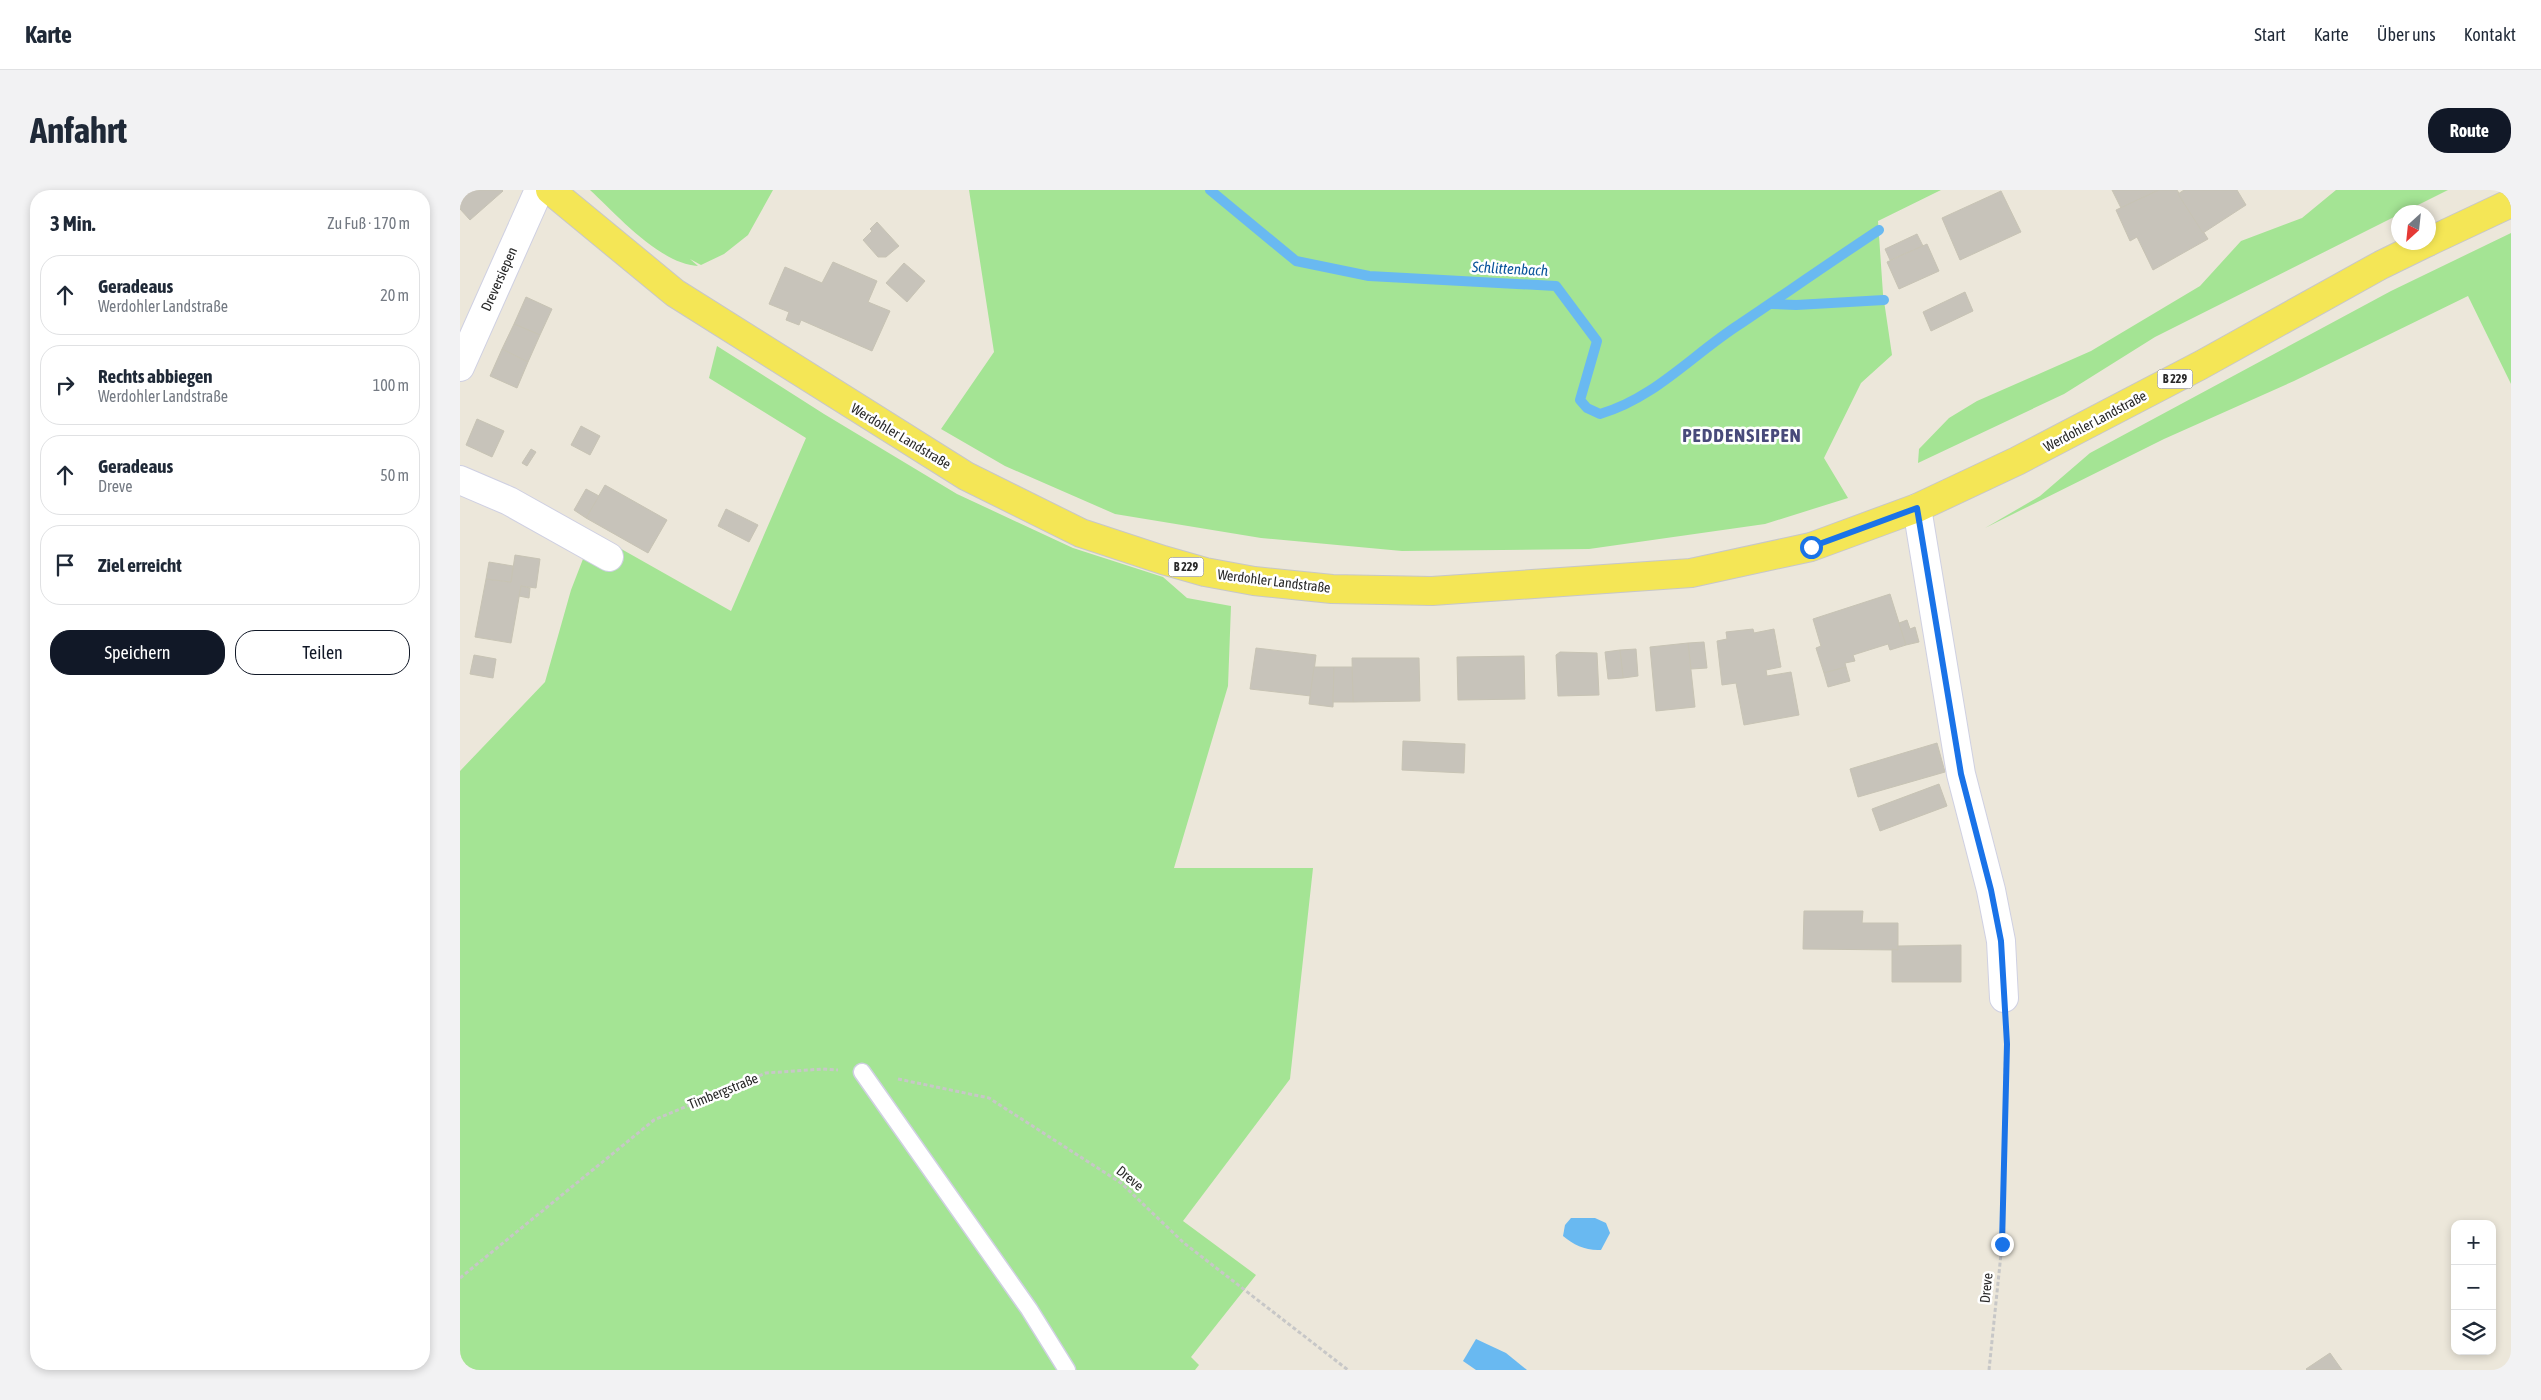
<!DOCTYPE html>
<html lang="de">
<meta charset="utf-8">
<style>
:root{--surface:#fff;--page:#f2f2f3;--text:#1f2937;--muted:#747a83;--line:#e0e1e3;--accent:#111827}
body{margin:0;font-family:"Asap Condensed",sans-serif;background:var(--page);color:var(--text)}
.controls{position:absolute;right:15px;bottom:15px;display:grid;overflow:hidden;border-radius:10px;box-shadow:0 2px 8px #0003}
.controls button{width:45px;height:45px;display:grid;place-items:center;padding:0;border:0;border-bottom:1px solid var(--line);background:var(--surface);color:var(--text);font:25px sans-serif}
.compass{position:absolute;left:1931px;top:15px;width:45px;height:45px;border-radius:50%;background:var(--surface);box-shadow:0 2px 8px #0003;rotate:207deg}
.stop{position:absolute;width:15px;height:15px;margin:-11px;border:4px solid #1a73e8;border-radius:50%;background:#fff}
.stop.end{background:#1a73e8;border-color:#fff;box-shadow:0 1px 5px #0008}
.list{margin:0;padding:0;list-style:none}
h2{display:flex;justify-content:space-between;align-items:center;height:65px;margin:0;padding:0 20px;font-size:21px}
h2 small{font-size:16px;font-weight:400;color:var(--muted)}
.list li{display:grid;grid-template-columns:32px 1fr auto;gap:15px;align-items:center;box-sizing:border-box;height:80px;margin:0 10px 10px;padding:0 10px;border:1px solid var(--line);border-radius:20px}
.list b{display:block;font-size:19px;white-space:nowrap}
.list p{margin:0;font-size:16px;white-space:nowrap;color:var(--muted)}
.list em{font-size:16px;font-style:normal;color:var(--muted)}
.actions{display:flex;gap:10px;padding:15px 20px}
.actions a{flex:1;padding:11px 0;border:1px solid var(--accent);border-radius:20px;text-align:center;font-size:18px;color:var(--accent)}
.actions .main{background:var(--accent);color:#fff}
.icon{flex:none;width:28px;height:28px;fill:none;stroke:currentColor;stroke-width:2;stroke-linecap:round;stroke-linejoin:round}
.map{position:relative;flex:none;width:2051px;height:1180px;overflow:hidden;border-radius:20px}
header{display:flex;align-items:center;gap:30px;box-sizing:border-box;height:70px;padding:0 25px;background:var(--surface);border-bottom:1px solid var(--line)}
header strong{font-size:24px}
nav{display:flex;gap:28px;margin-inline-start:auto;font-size:18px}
.intro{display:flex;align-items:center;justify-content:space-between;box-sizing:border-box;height:120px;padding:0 30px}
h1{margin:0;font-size:35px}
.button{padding:12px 22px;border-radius:20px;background:var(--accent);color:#fff;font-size:18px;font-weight:700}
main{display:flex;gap:30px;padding:0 30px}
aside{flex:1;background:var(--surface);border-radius:20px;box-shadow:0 2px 8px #0003}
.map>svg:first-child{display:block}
.green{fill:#a4e494}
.water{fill:#69b9f1}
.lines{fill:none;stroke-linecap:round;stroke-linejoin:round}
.stream{stroke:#69b9f1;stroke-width:10}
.building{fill:#c7c3ba;stroke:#c7c3b4}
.service-casing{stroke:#cfd0e2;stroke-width:19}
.minor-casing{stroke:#cfd0e2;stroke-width:30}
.primary-casing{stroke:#c7c7c7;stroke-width:30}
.path{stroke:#c7c7c7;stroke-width:3;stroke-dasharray:4 2.5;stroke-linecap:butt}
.service{stroke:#fff;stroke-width:16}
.minor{stroke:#fff;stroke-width:28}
.primary{stroke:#f4e656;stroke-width:28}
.route{stroke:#1a73e8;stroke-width:6}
.labels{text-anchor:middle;stroke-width:5;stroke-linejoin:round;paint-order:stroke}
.shield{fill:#fff;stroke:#696969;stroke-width:1}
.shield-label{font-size:12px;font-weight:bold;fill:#292929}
.street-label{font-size:14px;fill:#292929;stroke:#fff}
.water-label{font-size:15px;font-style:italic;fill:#0a549b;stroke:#fff}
.district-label{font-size:19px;font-weight:bold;letter-spacing:1px;fill:#484a7a;stroke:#fff}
</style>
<header>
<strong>Karte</strong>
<nav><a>Start</a><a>Karte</a><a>Über uns</a><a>Kontakt</a></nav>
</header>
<div class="intro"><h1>Anfahrt</h1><a class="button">Route</a></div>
<main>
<aside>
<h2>3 Min.<small>Zu Fuß · 170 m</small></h2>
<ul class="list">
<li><svg class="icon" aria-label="ahead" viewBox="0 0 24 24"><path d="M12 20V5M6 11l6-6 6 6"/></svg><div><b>Geradeaus</b><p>Werdohler Landstraße</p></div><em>20 m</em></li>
<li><svg class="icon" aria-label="right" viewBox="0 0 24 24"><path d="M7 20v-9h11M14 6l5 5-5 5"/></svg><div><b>Rechts abbiegen</b><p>Werdohler Landstraße</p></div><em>100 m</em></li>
<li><svg class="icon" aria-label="ahead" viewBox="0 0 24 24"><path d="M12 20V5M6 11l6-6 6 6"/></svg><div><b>Geradeaus</b><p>Dreve</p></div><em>50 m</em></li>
<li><svg class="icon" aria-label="arrive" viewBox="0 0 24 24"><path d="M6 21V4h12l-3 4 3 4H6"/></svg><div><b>Ziel erreicht</b></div></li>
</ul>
<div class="actions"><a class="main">Speichern</a><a>Teilen</a></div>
</aside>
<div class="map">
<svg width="2051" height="1180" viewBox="0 0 2051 1180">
<rect width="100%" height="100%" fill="#ece7da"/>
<g class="green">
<path d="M130 0H313L288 45 264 64 241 75 230 69 238 76C200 74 157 25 130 0Z"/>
<path d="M509 0H1481L1418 31 1423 104 1432 165 1401 193 1364 268 1388 308 1305 334 1129 359 942 361 801 348 655 324 545 276 481 239 534 162Z"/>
<path d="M1876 0H1988L1944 22H1938V25L1695 147 1604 204 1458 273 1459 259 1489 228 1517 211 1631 161 1740 96 1781 51 1842 28Z"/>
<path d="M2051 43V194L2008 106 1834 191 1704 249 1525 338 1580 306 1630 263 1931 101Z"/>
<path d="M257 156 364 224 497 304 613 358 703 387 727 408 771 416 768 496 714 678H853L830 889 723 1031 796 1085 731 1167 739 1175 735 1180H0V581L85 492 111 400 123 369 142 379 156 356 271 421 346 248 249 188Z"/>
</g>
<g class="water">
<path d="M1111 1028H1135L1146 1033 1150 1043 1141 1060C1126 1061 1114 1055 1103 1046L1105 1035Z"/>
<path d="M1016 1149 1046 1163 1067 1180H1016L1003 1171Z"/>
</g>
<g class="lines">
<g class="stream">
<path d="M750 0 836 71 909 86 1096 96 1137 151 1120 210 1127 218 1140 224C1195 208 1233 164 1280 134 1326 103 1372 71 1419 40"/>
<path d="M1311 114 1336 115 1424 110"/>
</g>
</g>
<g class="building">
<path d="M0 0H42L43 1 10 30 0 19Z"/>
<path d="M1652 0H1699L1661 18Z"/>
<path d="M1699 0H1717L1748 49 1693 80 1677 47 1670 51 1656 20Z"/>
<path d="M1724 0H1777L1786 15 1743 43 1718 4Z"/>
<path d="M1541 1 1561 42 1500 70 1482 28Z"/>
<path d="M417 32 439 56 426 67H418L403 50 412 41 410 39Z"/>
<path d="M1457 44 1463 56 1430 70 1425 59Z"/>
<path d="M1467 54 1479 81 1439 99 1427 72Z"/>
<path d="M373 72 417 91 408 112 430 121 412 161 341 130 339 135 326 130 329 122 309 114 325 77 362 93Z"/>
<path d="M444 73 465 91 447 112 426 93Z"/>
<path d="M1505 102 1513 121 1471 141 1463 122Z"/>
<path d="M66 107 92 119 80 145 54 134Z"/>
<path d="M54 134 80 145 68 172 42 159Z"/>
<path d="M42 159 68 172 57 198 30 186Z"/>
<path d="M17 229 44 241 32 267 6 255Z"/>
<path d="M121 236 140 246 130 265 111 255Z"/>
<path d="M71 259 76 262 67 276 62 273Z"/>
<path d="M145 295 207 330 188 363 126 328Z"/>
<path d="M126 299 139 306 126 328 114 320Z"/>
<path d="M266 319 298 335 289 352 258 336Z"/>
<path d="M55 365 80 369 76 398 61 396 51 453 15 447 26 389 51 392Z"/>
<path d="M29 372 53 376 51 392 26 389Z"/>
<path d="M61 396 70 398 69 408 59 406Z"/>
<path d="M1430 404 1446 455 1430 460 1428 454 1393 465 1395 471 1385 473 1386 477 1364 483 1356 458 1361 456 1353 429Z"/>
<path d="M1447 430 1450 439 1455 437 1459 452 1446 455 1439 433Z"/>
<path d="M1293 439 1294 443 1314 439 1321 477 1306 480 1307 486 1331 482 1339 525 1284 535 1276 493 1262 495 1257 451 1267 449 1266 442Z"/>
<path d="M1244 452 1247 478 1231 479 1228 453Z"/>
<path d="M1228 453 1235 517 1196 521 1190 457Z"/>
<path d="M796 458 856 465 851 506 790 499Z"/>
<path d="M1176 459 1178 486 1163 488 1160 460Z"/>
<path d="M1160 460 1163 488 1148 489 1145 462Z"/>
<path d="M1100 462 1137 463 1139 505 1098 506 1096 465Z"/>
<path d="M14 465 36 469 33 488 10 484Z"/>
<path d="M1064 466 1065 509 998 510 997 467Z"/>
<path d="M892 468H959L960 511 893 512Z"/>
<path d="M854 477H874L873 517 849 514Z"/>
<path d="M874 477H892L893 512H873Z"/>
<path d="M1386 477 1390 491 1368 497 1364 483Z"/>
<path d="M943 551 1005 554 1004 583 942 580Z"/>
<path d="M1477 553 1485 582 1398 607 1390 579Z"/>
<path d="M1479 594 1487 616 1420 641 1412 619Z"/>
<path d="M1344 721H1403L1402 733H1438V760L1343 759Z"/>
<path d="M1501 755V792H1432V759L1438 760V756Z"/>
<path d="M1870 1163 1882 1180H1847L1846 1179Z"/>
</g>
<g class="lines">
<defs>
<path id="service" d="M402 882 569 1119 607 1180"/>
<g id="minor">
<path d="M0 177 79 0"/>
<path d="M0 290 49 311 149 367"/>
<path d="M1457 318 1501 584 1531 700 1541 751 1544 808"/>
</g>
<g id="primary">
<path d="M90 0 215 103 506 286 621 343 703 370 745 382 794 391 872 399 972 401 1231 383 1351 357 1457 318 1557 271 1741 175 1921 75 1968 52"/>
<path d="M1968 52 2051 13"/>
</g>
</defs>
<use href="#service" class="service-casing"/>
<use href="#minor" class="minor-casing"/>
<use href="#primary" class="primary-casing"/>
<g class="path">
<path d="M438 889 529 908 661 993 724 1053 888 1180"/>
<path d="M0 1088 194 930 306 883 363 879 378 880"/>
<path d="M1529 1180 1542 1054 1546 836"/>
</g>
<use href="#service" class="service"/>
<use href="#minor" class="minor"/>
<use href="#primary" class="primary"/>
</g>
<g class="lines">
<path class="route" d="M1351 357 1457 318 1501 584 1531 700 1541 751 1547 854 1542 1054"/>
</g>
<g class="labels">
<g class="shield">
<rect x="1697.5" y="179.5" width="35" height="19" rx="4"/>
<rect x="708.5" y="367.5" width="35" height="19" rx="4"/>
</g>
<g class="shield-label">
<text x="1715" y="193">B 229</text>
<text x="726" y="381">B 229</text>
</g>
<g class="street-label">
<text transform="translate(39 89) rotate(-66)" y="5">Dreversiepen</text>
<text transform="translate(1635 231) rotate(-28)" y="5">Werdohler Landstraße</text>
<text transform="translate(441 246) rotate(31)" y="5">Werdohler Landstraße</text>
<text transform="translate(814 391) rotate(7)" y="5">Werdohler Landstraße</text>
<text transform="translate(263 901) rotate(-22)" y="5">Timbergstraße</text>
<text transform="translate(670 988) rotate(39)" y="5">Dreve</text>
<text transform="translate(1526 1098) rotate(-84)" y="5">Dreve</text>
</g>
<g class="water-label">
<text transform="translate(1050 79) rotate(3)" y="5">Schlittenbach</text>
</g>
<g class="district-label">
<text x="1282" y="252">PEDDENSIEPEN</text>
</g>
</g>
</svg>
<div class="controls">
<button>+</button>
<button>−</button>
<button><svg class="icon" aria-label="layers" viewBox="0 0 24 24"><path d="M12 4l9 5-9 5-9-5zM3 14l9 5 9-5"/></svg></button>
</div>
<svg class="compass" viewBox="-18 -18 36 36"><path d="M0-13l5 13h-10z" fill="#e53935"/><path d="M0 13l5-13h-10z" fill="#747a83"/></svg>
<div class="stop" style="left:1351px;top:357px"></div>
<div class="stop end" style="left:1542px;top:1054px"></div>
</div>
</main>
